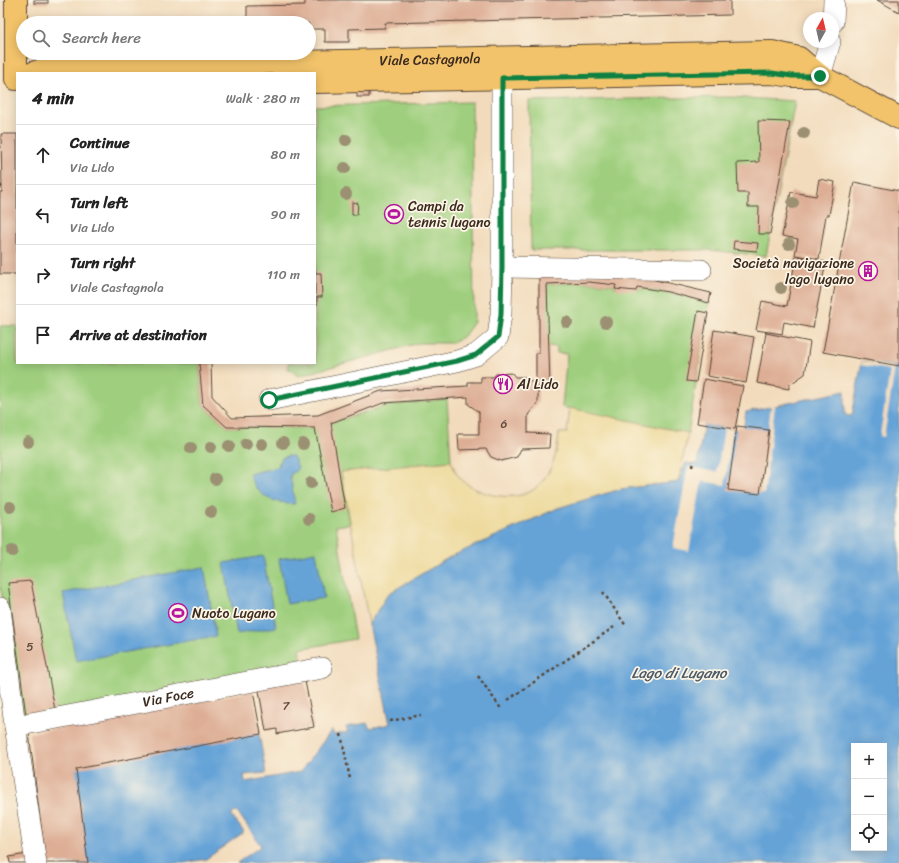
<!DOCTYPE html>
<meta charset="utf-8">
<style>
:root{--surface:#fff;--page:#f6f6f6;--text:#222;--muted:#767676;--line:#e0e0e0}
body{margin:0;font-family:Sriracha,sans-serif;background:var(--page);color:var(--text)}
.controls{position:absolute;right:12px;bottom:12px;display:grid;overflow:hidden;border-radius:0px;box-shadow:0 2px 10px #0003}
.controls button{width:36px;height:36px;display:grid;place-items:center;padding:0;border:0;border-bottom:1px solid var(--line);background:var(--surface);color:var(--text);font:20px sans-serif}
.compass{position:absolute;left:803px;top:12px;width:36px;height:36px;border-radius:50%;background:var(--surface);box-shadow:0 2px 10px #0003;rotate:8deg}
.stop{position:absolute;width:12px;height:12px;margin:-9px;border:3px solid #0b8043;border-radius:50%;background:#fff}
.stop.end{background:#0b8043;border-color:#fff;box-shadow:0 1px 4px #0008}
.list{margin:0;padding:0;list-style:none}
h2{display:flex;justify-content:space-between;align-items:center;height:52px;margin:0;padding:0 16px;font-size:17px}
h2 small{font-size:13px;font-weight:400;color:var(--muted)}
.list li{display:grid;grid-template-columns:26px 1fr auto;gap:12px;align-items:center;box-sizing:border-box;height:60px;padding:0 16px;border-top:1px solid var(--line)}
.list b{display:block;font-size:15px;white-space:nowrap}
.list p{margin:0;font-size:13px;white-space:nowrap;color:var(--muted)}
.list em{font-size:13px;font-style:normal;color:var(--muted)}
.icon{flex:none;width:22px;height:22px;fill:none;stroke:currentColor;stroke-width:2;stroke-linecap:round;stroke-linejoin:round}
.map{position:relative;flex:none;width:899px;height:863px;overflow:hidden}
.search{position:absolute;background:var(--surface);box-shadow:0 2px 10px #0003;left:16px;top:16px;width:300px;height:44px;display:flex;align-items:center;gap:10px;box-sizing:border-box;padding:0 14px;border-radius:22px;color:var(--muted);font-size:15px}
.panel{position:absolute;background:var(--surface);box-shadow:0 2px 10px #0003;left:16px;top:72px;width:300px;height:292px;border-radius:0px}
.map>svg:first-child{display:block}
.green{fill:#9fcf7e;stroke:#6d7c4e;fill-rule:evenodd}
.sand{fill:#eeda9e;stroke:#94825e}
.water{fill:#65a3d7;stroke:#50667a;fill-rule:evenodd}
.pier{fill:#f2dbbc}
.building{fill:#ddad94}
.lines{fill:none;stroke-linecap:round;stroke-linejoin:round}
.minor-casing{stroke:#564536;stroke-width:22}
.major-casing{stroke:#564536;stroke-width:24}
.path{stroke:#564536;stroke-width:2.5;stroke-dasharray:3 3;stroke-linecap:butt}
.minor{stroke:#fff;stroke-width:21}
.major{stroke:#f2c36a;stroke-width:22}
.tree{fill:#9b9072}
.route{stroke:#0b8043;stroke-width:5}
.labels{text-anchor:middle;stroke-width:3.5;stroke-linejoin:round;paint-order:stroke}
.number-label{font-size:12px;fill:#644b3c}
.street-label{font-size:14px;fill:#3b2a1e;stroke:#fcf5e5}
.poi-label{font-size:14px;fill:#3b2a1e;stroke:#fcf5e5;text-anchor:start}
.water-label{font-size:15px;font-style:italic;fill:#4c5a68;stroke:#fcf5e5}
</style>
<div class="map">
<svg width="899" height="863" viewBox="0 0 899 863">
<rect width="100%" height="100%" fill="#fcf5e5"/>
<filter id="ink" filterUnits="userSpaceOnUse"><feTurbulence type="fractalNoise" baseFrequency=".025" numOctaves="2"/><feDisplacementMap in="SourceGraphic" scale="8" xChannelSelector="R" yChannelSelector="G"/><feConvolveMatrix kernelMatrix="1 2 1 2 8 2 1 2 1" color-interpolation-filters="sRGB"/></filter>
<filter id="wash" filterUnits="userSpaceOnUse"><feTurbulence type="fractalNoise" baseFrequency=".012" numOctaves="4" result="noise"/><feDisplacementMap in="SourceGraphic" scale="16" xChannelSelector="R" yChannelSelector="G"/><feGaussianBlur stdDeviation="0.9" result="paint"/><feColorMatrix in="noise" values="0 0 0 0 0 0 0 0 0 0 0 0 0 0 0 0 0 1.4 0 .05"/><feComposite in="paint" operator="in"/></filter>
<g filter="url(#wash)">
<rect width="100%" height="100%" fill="#f2dbbc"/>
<g class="green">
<path d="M728 97 795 101 766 256 708 250H531L529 101Z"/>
<path d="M472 102 474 322 464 336 453 343H419L298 376 288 368V363H315V106Z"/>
<path d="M589 282 616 285 615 288C648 287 677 294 709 303L688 433 562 407 567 354 557 353V347L548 346 547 284Z"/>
<path d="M0 326H17V363H199L203 405 227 427 315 428 385 406 447 399 451 461 341 472 350 524 336 526 355 639 299 649 303 670 23 718 0 586ZM279 462 296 471 290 474H250L278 467Z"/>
</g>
<path class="sand" d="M570 408 688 433 678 482 621 489 558 508 450 557 388 594 369 624 341 472 451 461C454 466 455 473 459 477 476 496 518 505 538 486 552 472 558 452 559 433H567Z"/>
<g class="water">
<path d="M862 361 899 367V863H237L261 846 237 811 231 815 244 832 206 859 184 863H58L43 745 254 705 266 773 244 775 245 782 300 772 332 730 334 735 348 732 346 727 367 723 370 728 390 724 369 624 388 594 450 557 558 508 621 489 678 482 686 463 697 464 704 425 743 431 746 412 845 391V415L852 416ZM854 746H884V848H854Z"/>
<path d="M287 456H293L298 467 296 471 290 475 295 504C271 502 258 498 249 474L278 467 282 458Z"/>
<path d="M316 552 324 598 287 604 279 559Z"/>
<path d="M263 556 276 627 237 634 224 563Z"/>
<path d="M204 567 216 636 76 661 63 593Z"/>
</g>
<g class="pier">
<path d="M862 361 895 367 884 437 880 436 890 370 861 365Z"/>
<path d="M775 405 764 494 760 493 771 406Z"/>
<path d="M724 428 733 429 725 485 702 481 689 551 673 548 688 467 717 472Z"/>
</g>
<g id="blocks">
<g class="building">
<rect x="34" y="0" width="14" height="3"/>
<path d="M305 0H730V15L385 23V28L349 29V42H325V29H309V23H247V6L305 5Z"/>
<path d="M877 0H899V12Z"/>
<rect x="309" y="42" width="4" height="5"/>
<rect x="357" y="92" width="12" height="5"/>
<path d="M758 121 790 122 770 234H758L759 207H748V193H738L737 163 759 162Z"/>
<path d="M1 134H17V274H0V192H2Z"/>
<path d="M819 179 835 182 829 215H826L819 259 795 255 798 239 782 236 791 192 816 196Z"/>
<path d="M854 182 899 191V366L823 352Z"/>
<path d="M352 202 358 203 357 215H352Z"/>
<path d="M734 241 758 243 757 251 733 249Z"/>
<path d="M796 256 826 262 813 328 784 322 782 334 756 330 762 301 787 306Z"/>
<path d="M315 268 316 273H321L322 297H317V305H315Z"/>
<path d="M539 273 638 276 711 293 709 303 668 292 637 287 636 291 615 289 616 285 589 282 547 284 550 387H538V402L528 415V433L550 434 549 448 521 449 517 457 501 461 491 457 486 449 459 450 458 434H479V412L468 404V397L383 403 331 423 345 508 331 512 315 428 227 427 203 405 199 363H211L212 396 232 418 318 415 381 391 468 386V382H481V377H493L496 374 512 373 515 377H525L526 381H536V353H539Z"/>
<path d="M698 311 708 313 696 382 686 381Z"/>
<path d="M714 330 754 337 746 383 707 376Z"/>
<path d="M766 333 810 342 805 374 789 385V389L757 383Z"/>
<path d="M704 379 743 386 735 429 697 423Z"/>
<path d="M737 426 769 430 760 494 728 490Z"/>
<path d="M31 581 55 710 26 715 8 583Z"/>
<path d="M304 676 314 727 277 734V729L266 731 258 685Z"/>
<path d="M253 691 261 734 76 769 88 863H46L29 733Z"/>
<path d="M27 854 28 863H10L9 857Z"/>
</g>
</g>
</g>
<g filter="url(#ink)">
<use href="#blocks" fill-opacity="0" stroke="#564536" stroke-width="1"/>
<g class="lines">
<defs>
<g id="minor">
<path d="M833 22 834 0"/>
<path d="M820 76 830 42"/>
<path d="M502 267 701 270"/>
<path d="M269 400 457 361 476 355 498 337 501 314 502 267V78"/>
<path d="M0 608 15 726 36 863"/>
<path id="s1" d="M15 726 322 668"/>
</g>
<g id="major">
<path id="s2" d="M33 73 51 67 772 52 799 58 820 76 899 118"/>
<path d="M16 79V0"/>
<path d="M315 82 772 73 792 76H820"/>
</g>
</defs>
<use href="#minor" class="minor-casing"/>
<use href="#major" class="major-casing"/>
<g class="path">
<path d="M0 185 2 188"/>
<path d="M692 467 693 461"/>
<path d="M603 592 626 626"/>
<path d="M478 676 502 710"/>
<path d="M508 700 614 627"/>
<path d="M390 721 421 715"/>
<path d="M341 734 350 779"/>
</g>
<use href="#minor" class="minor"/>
<use href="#major" class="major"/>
</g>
<g class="tree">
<circle cx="804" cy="133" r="6"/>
<circle cx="346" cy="140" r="6"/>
<circle cx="345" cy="168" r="6"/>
<circle cx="346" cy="194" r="6"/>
<circle cx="793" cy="203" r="6"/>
<circle cx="789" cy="244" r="6"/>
<circle cx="781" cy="288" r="6"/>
<circle cx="567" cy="322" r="6"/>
<circle cx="606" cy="322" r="6"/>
<circle cx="28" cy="442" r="6"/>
<circle cx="283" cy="443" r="6"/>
<circle cx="246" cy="444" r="6"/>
<circle cx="262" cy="444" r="6"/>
<circle cx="303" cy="444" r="6"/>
<circle cx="229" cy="446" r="6"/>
<circle cx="211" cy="447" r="6"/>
<circle cx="191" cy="448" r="6"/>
<circle cx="215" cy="479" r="6"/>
<circle cx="311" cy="483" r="6"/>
<circle cx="10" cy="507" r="6"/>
<circle cx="211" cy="512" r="6"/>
<circle cx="309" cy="519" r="6"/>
<circle cx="12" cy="551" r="6"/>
</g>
</g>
<g class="lines" filter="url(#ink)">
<path class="route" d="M269 400 457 361 476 355 498 337 501 314 502 267V78L772 73 792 76H820"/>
</g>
<defs>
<symbol id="stadium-ring" viewBox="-11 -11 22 22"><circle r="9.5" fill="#fcf5e5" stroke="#b5179e" stroke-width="1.5"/><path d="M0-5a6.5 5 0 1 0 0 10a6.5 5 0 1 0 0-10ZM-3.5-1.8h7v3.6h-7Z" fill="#b5179e"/></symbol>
<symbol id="building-ring" viewBox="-11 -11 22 22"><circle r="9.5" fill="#fcf5e5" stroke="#b5179e" stroke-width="1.5"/><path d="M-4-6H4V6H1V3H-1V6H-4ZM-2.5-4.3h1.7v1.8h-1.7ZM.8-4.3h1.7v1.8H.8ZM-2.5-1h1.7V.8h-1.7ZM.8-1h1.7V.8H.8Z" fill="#b5179e"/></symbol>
<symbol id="restaurant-ring" viewBox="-11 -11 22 22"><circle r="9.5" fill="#fcf5e5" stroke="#b5179e" stroke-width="1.5"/><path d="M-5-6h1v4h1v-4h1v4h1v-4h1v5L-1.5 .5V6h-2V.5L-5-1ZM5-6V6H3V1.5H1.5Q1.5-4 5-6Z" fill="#b5179e"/></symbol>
</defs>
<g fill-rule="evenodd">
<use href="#stadium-ring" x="383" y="203" width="22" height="22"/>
<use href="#building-ring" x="857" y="260" width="22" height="22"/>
<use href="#restaurant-ring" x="492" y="373" width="22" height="22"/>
<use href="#stadium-ring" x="167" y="602" width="22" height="22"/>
</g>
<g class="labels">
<g class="number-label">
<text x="504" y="428">6</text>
<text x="30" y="651">5</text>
<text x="286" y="710">7</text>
</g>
<g class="street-label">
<text dy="5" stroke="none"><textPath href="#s2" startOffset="398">Viale Castagnola</textPath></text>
<text dy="5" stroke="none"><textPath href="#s1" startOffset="156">Via Foce</textPath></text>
</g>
<g class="poi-label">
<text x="408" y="211">Campi da<tspan x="408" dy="16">tennis lugano</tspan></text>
<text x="854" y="268" text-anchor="end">Società navigazione<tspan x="854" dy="16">lago lugano</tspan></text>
<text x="517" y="389">Al Lido</text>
<text x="192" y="618">Nuoto Lugano</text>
</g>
<g class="water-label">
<text x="679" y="678">Lago di Lugano</text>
</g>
</g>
</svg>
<div class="controls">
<button>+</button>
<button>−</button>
<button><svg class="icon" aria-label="locate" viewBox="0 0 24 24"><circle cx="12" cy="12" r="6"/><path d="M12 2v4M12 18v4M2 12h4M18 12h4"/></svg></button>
</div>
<svg class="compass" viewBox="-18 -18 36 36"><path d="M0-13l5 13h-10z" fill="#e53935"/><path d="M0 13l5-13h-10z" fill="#767676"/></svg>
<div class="stop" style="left:269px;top:400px"></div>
<div class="stop end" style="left:820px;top:76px"></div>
<div class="search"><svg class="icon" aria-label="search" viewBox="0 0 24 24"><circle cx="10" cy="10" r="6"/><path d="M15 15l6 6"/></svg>Search here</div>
<section class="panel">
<h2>4 min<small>Walk · 280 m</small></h2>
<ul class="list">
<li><svg class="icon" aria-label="ahead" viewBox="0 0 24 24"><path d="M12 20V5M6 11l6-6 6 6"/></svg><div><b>Continue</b><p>Via Lido</p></div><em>80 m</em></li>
<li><svg class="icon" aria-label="left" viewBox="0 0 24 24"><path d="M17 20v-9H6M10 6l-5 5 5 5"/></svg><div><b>Turn left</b><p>Via Lido</p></div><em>90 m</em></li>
<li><svg class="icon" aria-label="right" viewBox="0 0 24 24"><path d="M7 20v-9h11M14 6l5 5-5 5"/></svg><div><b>Turn right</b><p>Viale Castagnola</p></div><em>110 m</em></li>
<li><svg class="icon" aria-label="arrive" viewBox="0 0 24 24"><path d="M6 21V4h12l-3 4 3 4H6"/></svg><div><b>Arrive at destination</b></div></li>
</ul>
</section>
</div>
